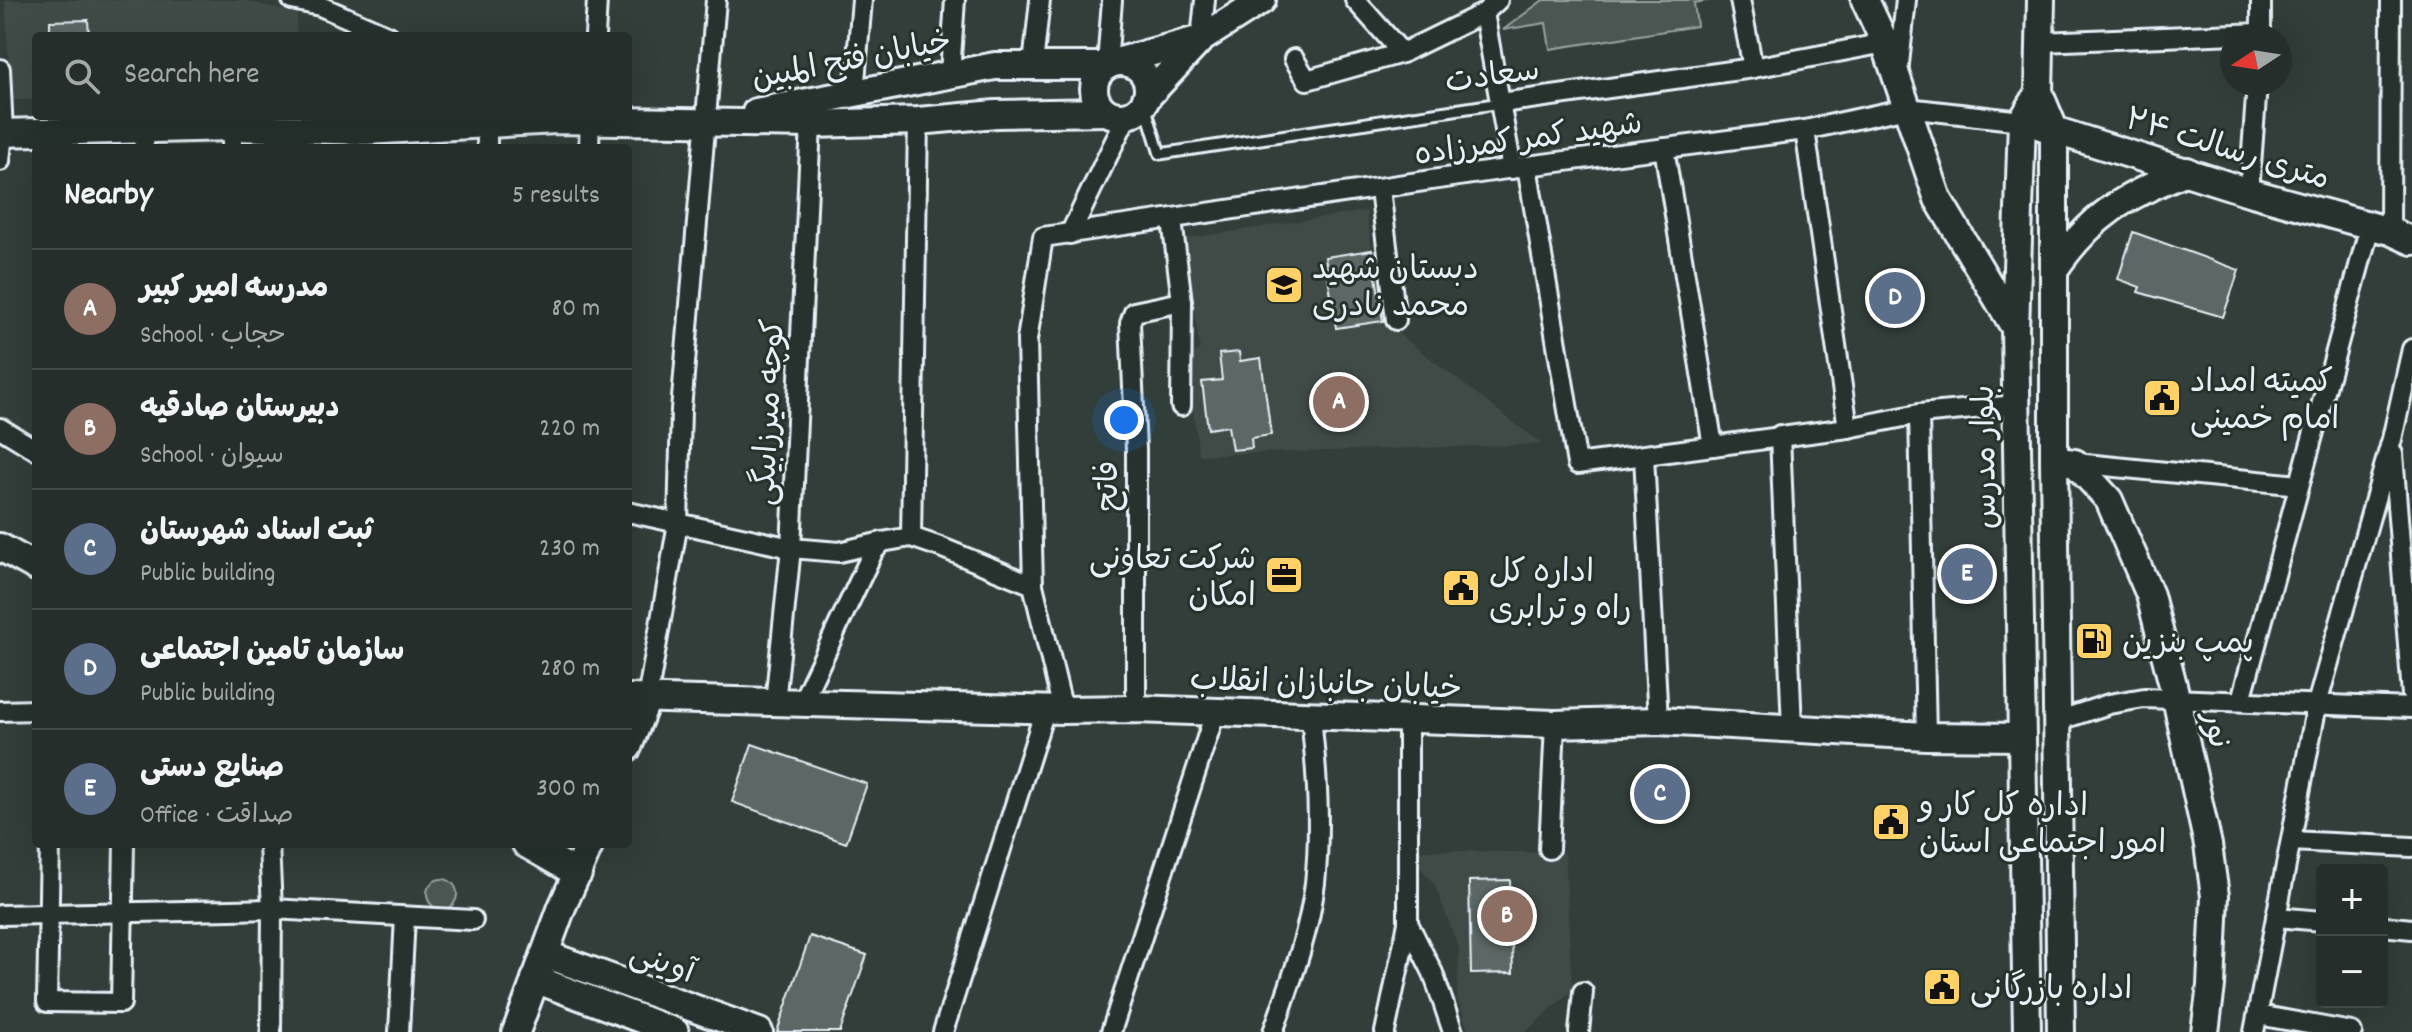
<!DOCTYPE html>
<meta charset="utf-8">
<style>
:root{--surface:#262e2b;--page:#323a37;--text:#f1f3f6;--muted:#a4a8a9;--line:#424a47;--accent:#d6ab8b}
body{margin:0;font-family:Dekko,"Playpen Sans Arabic",sans-serif;background:var(--page);color:var(--text)}
.controls{position:absolute;right:24px;bottom:24px;display:grid;overflow:hidden;border-radius:8px;box-shadow:0 8px 32px #0002}
.controls button{width:72px;height:72px;display:grid;place-items:center;padding:0;border:0;border-bottom:2px solid var(--line);background:var(--surface);color:var(--text);font:40px sans-serif}
.compass{position:absolute;left:2220px;top:24px;width:72px;height:72px;border-radius:50%;background:var(--surface);box-shadow:0 8px 32px #0002;rotate:258deg}
.you{position:absolute;left:1124px;top:420px;width:28px;height:28px;margin:-20px;border:6px solid #fff;border-radius:50%;background:#1a73e8;box-shadow:0 0 0 12px #1a73e833}
.badge{display:grid;place-items:center;width:52px;height:52px;border-radius:50%;background:var(--accent);color:#fff;font-size:26px;font-weight:700}
.pin{position:absolute;translate:-50% -50%;border:4px solid #fff;box-shadow:0 2px 8px #0006}
.list{margin:0;padding:0;list-style:none}
h2{display:flex;justify-content:space-between;align-items:center;height:104px;margin:0;padding:0 32px;font-size:34px}
h2 small{font-size:26px;font-weight:400;color:var(--muted)}
.list li{display:grid;grid-template-columns:52px 1fr auto;gap:24px;align-items:center;box-sizing:border-box;height:120px;padding:0 32px;border-top:2px solid var(--line)}
.list b{display:block;font-size:30px;white-space:nowrap}
.list p{margin:0;font-size:26px;white-space:nowrap;color:var(--muted)}
.list em{font-size:26px;font-style:normal;color:var(--muted)}
.icon{flex:none;width:44px;height:44px;fill:none;stroke:currentColor;stroke-width:2;stroke-linecap:round;stroke-linejoin:round}
.map{position:relative;flex:none;width:2412px;height:1032px;overflow:hidden}
.search{position:absolute;background:var(--surface);box-shadow:0 8px 32px #0002;left:32px;top:32px;width:600px;height:88px;display:flex;align-items:center;gap:20px;box-sizing:border-box;padding:0 28px;border-radius:8px;color:var(--muted);font-size:30px}
.panel{position:absolute;background:var(--surface);box-shadow:0 8px 32px #0002;left:32px;top:144px;width:600px;height:704px;border-radius:8px}
.map>svg:first-child{display:block}
.built{fill:#3f4b46}
.green{fill:#495651;stroke:#98a4a4;stroke-width:2}
.building{fill:#5c6865;stroke:#e8f1f8;stroke-width:2}
.lines{fill:none;stroke-linecap:round;stroke-linejoin:round}
.lane-casing{stroke:#e8f1f8;stroke-width:15}
.street-casing{stroke:#e8f1f8;stroke-width:24}
.secondary-casing{stroke:#e8f1f8;stroke-width:32}
.lane{stroke:#26332d;stroke-width:9}
.street{stroke:#26332d;stroke-width:18}
.secondary{stroke:#26332d;stroke-width:26}
.labels{text-anchor:middle;stroke-width:6;stroke-linejoin:round;paint-order:stroke}
.street-label{font-size:32px;fill:#e8f1f8;stroke:#26332d}
.poi-label{font-size:32px;fill:#e8f1f8;stroke:#26332d;text-anchor:start}
</style>
<div class="map">
<svg width="2412" height="1032" viewBox="0 0 2412 1032">
<rect width="100%" height="100%" fill="#323e39"/>
<filter id="ink" filterUnits="userSpaceOnUse"><feTurbulence type="fractalNoise" baseFrequency=".0125" numOctaves="2"/><feDisplacementMap in="SourceGraphic" scale="16" xChannelSelector="R" yChannelSelector="G"/><feConvolveMatrix kernelMatrix="1 2 1 2 8 2 1 2 1" color-interpolation-filters="sRGB"/></filter>
<g filter="url(#ink)">
<g class="built">
<path d="M5 0H243L297 14 296 36H36V100H11Z"/>
<path d="M1366 211 1383 322 1542 444 1199 455 1186 359 1200 349 1183 239Z"/>
<path d="M1415 850 1565 853 1572 990 1526 1032H1469L1457 999 1459 949 1434 883 1416 863Z"/>
</g>
<g class="green">
<path d="M1543 0H1711L1694 3 1697 26 1550 49 1546 23 1503 30Z"/>
<circle cx="442" cy="894" r="15"/>
</g>
<g class="building">
<path d="M88 20 89 36H50V21Z"/>
<path d="M2133 232 2239 270 2223 317 2138 292 2140 287 2118 279Z"/>
<path d="M1372 250 1383 321 1336 328 1325 257Z"/>
<path d="M1239 352 1240 361 1261 358 1271 435 1251 438 1252 448 1232 450 1228 426 1208 429 1202 382 1222 380 1219 354Z"/>
<path d="M752 744 867 784 846 843 732 802Z"/>
<path d="M1510 880 1513 973 1471 974 1469 881Z"/>
<path d="M810 936 867 955 840 1032H777Z"/>
</g>
<g class="lines">
<defs>
<path id="lane" d="M1144 102 1160 154 1501 103"/>
<g id="street">
<path d="M292 0 320 6 389 36"/>
<path d="M1355 0 1402 53"/>
<path d="M1740 0 1753 68"/>
<path d="M1484 13 1512 169"/>
<path d="M595 36 597 0"/>
<path d="M2261 36V0"/>
<path d="M1201 39 1205 0"/>
<path d="M2041 42 2261 33"/>
<path d="M1294 59 1307 80 1402 53 1484 13 1498 0"/>
<path d="M1033 65 1040 0"/>
<path d="M1107 65 1112 0"/>
<path d="M0 69 3 133 0 161"/>
<path d="M950 73 955 0"/>
<path d="M1898 73 1906 0"/>
<path d="M854 93 862 0"/>
<path d="M1501 103 1753 68 1885 43"/>
<path d="M1805 130 1848 428"/>
<path d="M143 148 147 128"/>
<path d="M232 148V127"/>
<path d="M487 148V122"/>
<path d="M589 148 590 116"/>
<path d="M1664 148 1713 446"/>
<path d="M1527 166 1577 464 1848 428 1919 414 2016 405"/>
<path d="M1380 189 1396 320"/>
<path d="M2249 192 2257 84"/>
<path d="M1172 220 1182 302 1181 406"/>
<path d="M2390 231 2391 0"/>
<path d="M1070 234 1127 116"/>
<path d="M1919 414 1926 736"/>
<path d="M0 428 36 450"/>
<path d="M1780 435 1792 729"/>
<path d="M2393 454 2412 695"/>
<path d="M1644 456 1658 721"/>
<path d="M2075 463 2299 485"/>
<path d="M628 512 791 548 839 552 882 542"/>
<path d="M911 537 918 121"/>
<path d="M1033 585 1027 340 1043 237 1527 166 1805 130 1907 108 2022 121"/>
<path d="M647 699 678 523 681 410 716 0"/>
<path d="M2241 700 2370 226"/>
<path d="M775 703 791 548 811 124"/>
<path d="M801 704 873 552 882 542 911 537 940 547 1033 585 1063 710"/>
<path d="M1136 709V450L1130 323 1134 312 1182 302"/>
<path d="M0 711 36 710"/>
<path d="M2057 721 2109 704 2144 698 2412 708"/>
<path d="M2291 841 2412 847"/>
<path d="M50 844 47 1002 121 1003 124 844"/>
<path d="M269 844 272 909 271 1032"/>
<path d="M1549 849 1555 724"/>
<path d="M0 915 272 909 473 920"/>
<path d="M2276 917 2322 921"/>
<path d="M1408 923 1433 973 1453 1032"/>
<path d="M2382 926 2412 929"/>
<path d="M2258 1015 2352 1032"/>
<path d="M399 1032 405 917"/>
<path d="M943 1032 1045 710"/>
<path d="M1111 1032 1215 713"/>
<path d="M1273 1032C1290 984 1309 934 1315 883 1321 827 1317 773 1311 717"/>
<path d="M1385 1032 1408 923V720"/>
<path d="M1579 1032 1583 992"/>
<path d="M2254 1032 2317 704 2392 439 2412 349"/>
</g>
<g id="secondary">
<path d="M1865 0 1885 43 1938 199 2015 328"/>
<path d="M2041 0 2039 93 2054 129V460L2061 1032"/>
<circle cx="1121" cy="89" r="27"/>
<path d="M1116 62 1201 39"/>
<path d="M1146 98 1201 39 1262 0"/>
<path d="M756 112 995 66H1106"/>
<path d="M2041 126 2249 192 2390 231 2412 241"/>
<path d="M0 133 232 127 367 131 556 120 811 124 918 121 996 114 1106 112"/>
<path d="M2054 270C2092 214 2125 196 2187 171"/>
<path d="M2054 460 2075 463 2109 500 2150 595 2174 689 2208 845 2215 896 2211 986 2205 1032"/>
<path d="M0 547 36 567"/>
<path d="M628 698 1063 710 1136 709 1555 724 1658 721 1926 736 2021 737"/>
<path d="M628 747 647 699"/>
<path d="M526 844 578 874"/>
<path d="M545 954 759 1032"/>
<path d="M535 979 675 1032"/>
<path d="M516 1032 562 907 590 844"/>
<path d="M2027 1032 2015 328 2022 121 2039 93"/>
</g>
</defs>
<use href="#lane" class="lane-casing"/>
<use href="#street" class="street-casing"/>
<use href="#secondary" class="secondary-casing"/>
<use href="#lane" class="lane"/>
<use href="#street" class="street"/>
<use href="#secondary" class="secondary"/>
</g>
</g>
<defs>
<symbol id="school-square" viewBox="-11 -11 22 22"><rect x="-9" y="-9" width="18" height="18" rx="4" fill="#ffd166" stroke="#26332d"/><path d="M0-5L7-2L0 1L-7-2ZM-4 1L0 2.5L4 1V4Q0 6-4 4Z" fill="#111"/></symbol>
<symbol id="civic-square" viewBox="-11 -11 22 22"><rect x="-9" y="-9" width="18" height="18" rx="4" fill="#ffd166" stroke="#26332d"/><path d="M-.6-6.5H3V-4.5H.6V-3L4-1V1h2V6H-6V1h2V-1L-.6-3ZM-1.2 2.5V6h2.4V2.5Z" fill="#111"/></symbol>
<symbol id="office-square" viewBox="-11 -11 22 22"><rect x="-9" y="-9" width="18" height="18" rx="4" fill="#ffd166" stroke="#26332d"/><path d="M-6-3h4V-5.5h4V-3h4V5H-6ZM-1-4.5V-3h2v-1.5ZM-6 0V1H6V0Z" fill="#111"/></symbol>
<symbol id="fuel-square" viewBox="-11 -11 22 22"><rect x="-9" y="-9" width="18" height="18" rx="4" fill="#ffd166" stroke="#26332d"/><path d="M-5.5-6h7V0h2V4h1.3V-2.5L3-4.5l.8-.8L6-3V5H2.5V1h-1V6h-7ZM-4.2-4.7v3.2H.2V-4.7Z" fill="#111"/></symbol>
</defs>
<g fill-rule="evenodd">
<use href="#school-square" x="1262" y="263" width="44" height="44"/>
<use href="#civic-square" x="2140" y="376" width="44" height="44"/>
<use href="#office-square" x="1262" y="553" width="44" height="44"/>
<use href="#civic-square" x="1439" y="566" width="44" height="44"/>
<use href="#fuel-square" x="2072" y="619" width="44" height="44"/>
<use href="#civic-square" x="1869" y="800" width="44" height="44"/>
<use href="#civic-square" x="1920" y="965" width="44" height="44"/>
</g>
<g class="labels">
<g class="street-label">
<text transform="translate(851 58) rotate(-11)" y="11">خیابان فتح المبین</text>
<text transform="translate(1492 74) rotate(-8)" y="11">سعادت</text>
<text transform="translate(1528 137) rotate(-8)" y="11">شهید کمر کمرزاده</text>
<text transform="translate(2228 147) rotate(17)" y="11">۲۴ متری رسالت</text>
<text transform="translate(767 412) rotate(-87)" y="11">کوچه میرزابیگی</text>
<text transform="translate(1983 457) rotate(-91)" y="11">بلوار مدرس</text>
<text transform="translate(1106 486) rotate(-90)" y="11">فاتح</text>
<text transform="translate(1326 682) rotate(2)" y="11">خیابان جانبازان انقلاب</text>
<text transform="translate(2218 729) rotate(78)" y="11">نور</text>
<text transform="translate(663 961) rotate(20)" y="11">آوینی</text>
</g>
<g class="poi-label">
<text x="1312" y="278">دبستان شهید<tspan x="1312" dy="37">محمد نادری</tspan></text>
<text x="2190" y="391">کمیته امداد<tspan x="2190" dy="37">امام خمینی</tspan></text>
<text x="1256" y="568" text-anchor="end">شرکت تعاونی<tspan x="1256" dy="37">امکان</tspan></text>
<text x="1489" y="581">اداره کل<tspan x="1489" dy="37">راه و ترابری</tspan></text>
<text x="2122" y="652">پمپ بنزین</text>
<text x="1919" y="815">اداره کل کار و<tspan x="1919" dy="37">امور اجتماعی استان</tspan></text>
<text x="1970" y="998">اداره بازرگانی</text>
</g>
</g>
</svg>
<div class="controls">
<button>+</button>
<button>−</button>
</div>
<svg class="compass" viewBox="-18 -18 36 36"><path d="M0-13l5 13h-10z" fill="#e53935"/><path d="M0 13l5-13h-10z" fill="#a4a8a9"/></svg>
<div class="you"></div>
<div class="pin badge" style="left:1339px;top:402px;background:#8d6e63">A</div>
<div class="pin badge" style="left:1507px;top:916px;background:#8d6e63">B</div>
<div class="pin badge" style="left:1660px;top:794px;background:#5c6f8a">C</div>
<div class="pin badge" style="left:1895px;top:298px;background:#5c6f8a">D</div>
<div class="pin badge" style="left:1967px;top:574px;background:#5c6f8a">E</div>
<div class="search"><svg class="icon" aria-label="search" viewBox="0 0 24 24"><circle cx="10" cy="10" r="6"/><path d="M15 15l6 6"/></svg>Search here</div>
<section class="panel">
<h2>Nearby<small>5 results</small></h2>
<ul class="list">
<li><span class="badge" style="background:#8d6e63">A</span><div><b>مدرسه امیر کبیر</b><p>School · حجاب</p></div><em>80 m</em></li>
<li><span class="badge" style="background:#8d6e63">B</span><div><b>دبیرستان صادقیه</b><p>School · سیوان</p></div><em>220 m</em></li>
<li><span class="badge" style="background:#5c6f8a">C</span><div><b>ثبت اسناد شهرستان</b><p>Public building</p></div><em>230 m</em></li>
<li><span class="badge" style="background:#5c6f8a">D</span><div><b>سازمان تامین اجتماعی</b><p>Public building</p></div><em>280 m</em></li>
<li><span class="badge" style="background:#5c6f8a">E</span><div><b>صنایع دستی</b><p>Office · صداقت</p></div><em>300 m</em></li>
</ul>
</section>
</div>
